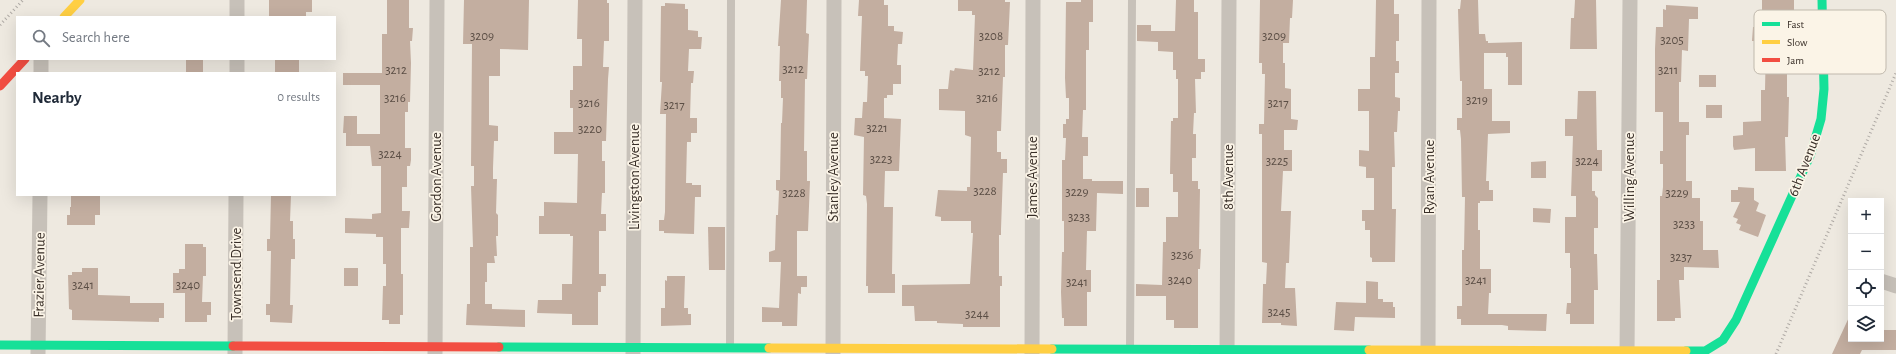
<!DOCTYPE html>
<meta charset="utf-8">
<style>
:root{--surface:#fff;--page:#f2f2f3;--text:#1f2937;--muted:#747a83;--line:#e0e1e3}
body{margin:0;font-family:"Alegreya Sans",sans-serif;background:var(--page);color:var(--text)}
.controls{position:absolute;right:12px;bottom:12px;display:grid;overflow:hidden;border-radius:0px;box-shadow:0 4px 16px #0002}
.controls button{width:36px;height:36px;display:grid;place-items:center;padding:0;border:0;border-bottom:1px solid var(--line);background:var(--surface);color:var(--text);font:20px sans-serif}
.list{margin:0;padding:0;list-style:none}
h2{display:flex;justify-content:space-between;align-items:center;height:52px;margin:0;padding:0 16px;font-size:17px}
h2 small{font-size:13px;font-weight:400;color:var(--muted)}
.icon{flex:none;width:22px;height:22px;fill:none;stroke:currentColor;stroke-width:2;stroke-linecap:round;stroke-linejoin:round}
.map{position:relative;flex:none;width:1896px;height:354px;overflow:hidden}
.search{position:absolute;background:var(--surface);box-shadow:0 4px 16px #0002;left:16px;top:16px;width:320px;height:44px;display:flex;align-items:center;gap:10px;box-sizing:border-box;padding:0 14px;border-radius:0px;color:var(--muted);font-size:15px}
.panel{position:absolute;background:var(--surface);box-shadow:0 4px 16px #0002;left:16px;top:72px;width:320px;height:124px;border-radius:0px}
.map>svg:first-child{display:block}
.building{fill:#c3aea0}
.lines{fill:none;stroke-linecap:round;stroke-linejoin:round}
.lane{stroke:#c7c1b9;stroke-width:8}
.street{stroke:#c7c1b9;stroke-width:15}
.fast{stroke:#16e098;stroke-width:9}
.slow{stroke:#ffcf43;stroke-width:9}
.jam{stroke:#f24e42;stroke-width:9}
.rail{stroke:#aea9a4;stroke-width:3;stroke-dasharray:1 3;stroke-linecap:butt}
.labels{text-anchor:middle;stroke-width:3.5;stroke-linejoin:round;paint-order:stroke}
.number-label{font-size:13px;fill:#5b4e45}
.street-label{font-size:15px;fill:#382e27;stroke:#fbf4e7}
.key{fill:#fbf4e7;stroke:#c0b9ad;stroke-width:1}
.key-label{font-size:11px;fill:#382e27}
</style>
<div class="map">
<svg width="1896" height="354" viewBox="0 0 1896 354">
<rect width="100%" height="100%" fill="#eee9e0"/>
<g class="building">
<path d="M269 0H312V12H306V17H269Z"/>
<path d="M387 0H409V28H413L412 41H410L411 63 410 102H408V112H405V148H411V160L410 166H407V187H402V211H410L409 228H401V274H403V315H400V324H389V320H382L383 286H386V264H383V237H376V234L345 233V218L372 219V214L381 213V166H372L370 146H346V133H343L344 116H357V134H380V85H343V73H382V34H387Z"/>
<path d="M464 0H529L528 50 500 49V76H489V125L498 126V141H494L493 168V179H497L496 213 498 215V236H496L497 256H494L495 263H487V282H485V304H492V309L525 310V327L466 325 467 304H470V247H473L471 186H474V166H471L472 44H463Z"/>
<path d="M578 0H607V3H609V41H604L603 67H609L608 79 606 141H602V161H605V193H602L601 214H606V231H599V274H606V286H601V292H598V325H572V314L537 313 538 300H562V284H572L573 236H570V234H539V216H544V202L577 203 578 154H554V132H573V108H570V90H573V66H582V39H577Z"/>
<path d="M781 0H807L806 33 809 34 807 79H805L804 151H807V181H810L808 231H797V276H807V287H801V294L798 293 797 326H782V322H762V307L779 308 781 262H769V252L775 250 776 215H778L779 191 776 190V180H780L781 123H782L783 98H781V81H779L780 46H778Z"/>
<path d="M859 0H884V5H888V26H894V31L903 32 902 44H898L897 65H901V84H893V95H887V98H884V118L901 119 899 171H885L884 207H893L892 274H895V293H868V286H866L867 204 866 196 863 195 864 137 854 135 855 118H862L863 102H867L868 76H865V71H860L862 16H858Z"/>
<path d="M958 0H1005V2H1010L1008 45H1005V77H1003L1001 131H997V152H1001V159H1007V173H1003L1001 229V235H999V276H1002V286H1000V327H963V324L937 323V321H915L914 306H902V285L970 284 973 233H971V221H941V217L935 216 938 190 967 191V187H970L971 137 965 135V111L939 110V89H948L950 70 954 71 955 68 973 70 975 15H972V11H958Z"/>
<path d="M1081 0H1093V22H1089V50H1086V110H1083L1082 137H1088V156H1083V179H1092V181H1123V194L1097 193 1096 231H1087L1086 270H1091V292H1087V326H1064V318H1062L1061 292 1062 252H1064V221H1062V160H1065L1066 138H1063V124H1066V119H1069V98H1066L1065 78 1066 2H1081Z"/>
<path d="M1176 0H1194V12H1198V59H1205V72H1201V79H1195L1196 113H1194L1193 134H1196V158H1192V181H1198V189H1200L1199 249H1201L1200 269H1198V328H1174V320H1166V296H1136V284L1162 285 1163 242H1166V217H1178V192H1173V174H1170L1171 121H1173V118H1178V79H1176V70H1173V52L1158 51V42L1137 41V25H1151V31H1175Z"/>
<path d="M1260 0H1293L1292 18H1290L1289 43H1283V63H1285V88L1291 89V119L1298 120 1297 130H1284V150H1292V171H1283L1281 211H1291L1289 263H1286L1285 288H1295L1297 326 1281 325V323H1262L1263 288V284H1266L1267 263 1262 262V134H1259V124H1264L1265 74H1262V63H1259Z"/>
<path d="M1376 0H1394V14H1399V41H1396V61H1399V73H1395V97L1400 98V111H1398L1397 132H1394L1395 167H1392V209H1396L1395 262H1372V258L1370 257V230H1365V221H1362V210H1374V178H1366V167L1359 166V150L1369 151V111H1358V89H1370V57H1375Z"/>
<path d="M1461 0H1478L1479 34H1485L1486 41H1488V43L1522 42V85H1508V57H1506V53H1484V89H1492V121H1510V133L1488 134 1486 181H1489V190H1493V201H1480V203H1478V230H1480V269H1491V293H1489L1488 314H1547L1546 331 1508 330V326L1502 325H1461V319H1457V306H1462V250H1464L1465 197H1462L1461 139 1460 130H1457V118H1462V81H1460L1458 9H1460Z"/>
<path d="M1575 0H1596L1597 49H1570L1571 18H1574Z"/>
<path d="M1762 0H1794V45H1790V70H1787V97H1789L1788 137H1785L1786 171H1755V148L1734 150 1733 146V136L1743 135V122L1761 121V90H1765L1766 41H1752L1753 27H1762Z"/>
<path d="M665 3 685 4V9H688V30L698 31V37H702L701 49H689L688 71H694L693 83H691L690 118H697V133H691V142H687L686 183H692V185H701V197H695L694 234 664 233V231H659V220H664L665 212 666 114H660L662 82H660L661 6H665Z"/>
<path d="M1666 5 1698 7V19H1689L1688 51 1682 50 1681 82H1679V122H1689V135H1686V181H1692V198H1700V221H1703V250H1718L1719 268 1684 267V280H1679L1681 318H1675V321H1657V280H1660V196H1662L1663 187V164H1660V151H1663V112H1655V49L1656 27H1663V9L1666 10Z"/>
<rect x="186" y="59" width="17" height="14"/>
<rect x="275" y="59" width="24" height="14"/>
<rect x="1699" y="75" width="17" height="12"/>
<path d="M1578 91H1596L1597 150H1602V171H1592V191H1595V195L1598 198V228H1594V254H1597L1598 290H1594V324H1570V314H1566L1567 303H1571V268H1570V253H1565V217H1576V196H1571L1573 136H1565V119H1577Z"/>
<rect x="1706" y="105" width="16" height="13"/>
<path d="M1546 161V178H1531V162Z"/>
<path d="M1738 187 1754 188V200L1759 203 1756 211 1766 215 1758 237 1739 230 1741 225 1736 223 1738 219 1733 217 1740 202H1731V190H1738Z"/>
<rect x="1136" y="188" width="13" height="19"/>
<path d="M71 195H100V215H95V225H67V215H70V207H71Z"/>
<path d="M271 195H291L290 221H293V239H295V259H291L290 305H293L292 323 270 322V315H266V304H270L271 251H267V239H270Z"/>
<path d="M1533 208 1551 209 1550 223 1533 222Z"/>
<path d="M708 227H725V270H709Z"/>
<path d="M185 244H203V247H206V276H203L202 302H211V315H207V322H185V293H173V273H179V269H185Z"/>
<path d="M82 268H98V295L130 296V303H164V318H159V322L72 320V310L69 309 68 275H72V272H82Z"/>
<rect x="344" y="268" width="14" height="18"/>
<path d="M667 276H685L684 308H688V314H691V325L661 326V308H665V280L667 281Z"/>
<path d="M1366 281 1378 282V299H1383V302H1393V307H1395V318L1355 317 1354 331 1334 330 1336 302 1366 303Z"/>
<path d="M1851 313V339H1881V330H1896V350H1862L1860 354H1832Z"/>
</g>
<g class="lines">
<g class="lane">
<path d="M730 347 731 0"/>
<path d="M1130 349 1132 0"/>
</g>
<g class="street">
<path d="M237 17V0"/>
<path d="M41 73V59"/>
<path d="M237 73V59"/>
<path d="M1881 281 1896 286"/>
<path d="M38 354 40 195"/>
<path d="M235 354 236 195"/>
<path d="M435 354 437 0"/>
<path d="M633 354 635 0"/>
<path d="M833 354 834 0"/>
<path d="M1032 354 1033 0"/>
<path d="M1227 354 1229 0"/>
<path d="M1428 354 1429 0"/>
<path d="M1627 354 1630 0"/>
</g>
<g class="fast">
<path d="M0 345 233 346"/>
<path d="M499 347 769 348"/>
<path d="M1052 349 1369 350"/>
<path d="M1686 351H1705L1723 340 1736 320 1810 156 1821 119 1824 89 1822 0"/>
</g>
<g class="slow">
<path d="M64 17 80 0"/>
<path d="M769 348 1052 349"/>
<path d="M1369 350 1686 351"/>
</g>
<g class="jam">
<path d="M0 86 25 59"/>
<path d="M233 346 499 347"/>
</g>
<g class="rail">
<path d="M0 25 23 0"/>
<path d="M1776 354 1896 73"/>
</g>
</g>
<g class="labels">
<g class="number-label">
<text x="482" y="40">3209</text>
<text x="991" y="40">3208</text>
<text x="1274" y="40">3209</text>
<text x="1672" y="44">3205</text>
<text x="793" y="73">3212</text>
<text x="396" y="74">3212</text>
<text x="1668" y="74">3211</text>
<text x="989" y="75">3212</text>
<text x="395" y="102">3216</text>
<text x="987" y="102">3216</text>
<text x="1477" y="104">3219</text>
<text x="589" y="107">3216</text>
<text x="1278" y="107">3217</text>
<text x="674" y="109">3217</text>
<text x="877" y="132">3221</text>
<text x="590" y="133">3220</text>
<text x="390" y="158">3224</text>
<text x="881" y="163">3223</text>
<text x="1277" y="165">3225</text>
<text x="1587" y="165">3224</text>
<text x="985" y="195">3228</text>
<text x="1077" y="196">3229</text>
<text x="794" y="197">3228</text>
<text x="1677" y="197">3229</text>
<text x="1079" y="221">3233</text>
<text x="1684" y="228">3233</text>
<text x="1182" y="259">3236</text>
<text x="1681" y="261">3237</text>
<text x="1180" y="284">3240</text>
<text x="1476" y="284">3241</text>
<text x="1077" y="286">3241</text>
<text x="83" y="289">3241</text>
<text x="188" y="289">3240</text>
<text x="1279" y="316">3245</text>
<text x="977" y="318">3244</text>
</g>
<g class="street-label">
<text transform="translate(1804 165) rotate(-69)" y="5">6th Avenue</text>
<text transform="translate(436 177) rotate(-90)" y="5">Gordon Avenue</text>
<text transform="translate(634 177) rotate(-90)" y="5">Livingston Avenue</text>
<text transform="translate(833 177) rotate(-90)" y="5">Stanley Avenue</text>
<text transform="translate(1032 177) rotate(-90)" y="5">James Avenue</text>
<text transform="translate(1228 177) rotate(-90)" y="5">8th Avenue</text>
<text transform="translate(1429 177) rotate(-90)" y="5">Ryan Avenue</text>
<text transform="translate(1629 177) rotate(-90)" y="5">Willing Avenue</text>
<text transform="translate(236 274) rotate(-90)" y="5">Townsend Drive</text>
<text transform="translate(39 275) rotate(-89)" y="5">Frazier Avenue</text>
</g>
</g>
<rect x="1754" y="10" width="132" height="64" rx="6" class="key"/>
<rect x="1762" y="22" width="18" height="4" fill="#16e098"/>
<rect x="1762" y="40" width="18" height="4" fill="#ffcf43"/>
<rect x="1762" y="58" width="18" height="4" fill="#f24e42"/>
<g class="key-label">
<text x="1787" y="28">Fast</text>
<text x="1787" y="46">Slow</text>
<text x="1787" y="64">Jam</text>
</g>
</svg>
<div class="controls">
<button>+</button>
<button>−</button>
<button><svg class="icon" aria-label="locate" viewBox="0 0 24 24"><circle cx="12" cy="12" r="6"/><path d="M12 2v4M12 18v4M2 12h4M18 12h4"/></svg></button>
<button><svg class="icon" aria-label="layers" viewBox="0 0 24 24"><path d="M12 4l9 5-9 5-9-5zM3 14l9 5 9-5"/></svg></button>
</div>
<div class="search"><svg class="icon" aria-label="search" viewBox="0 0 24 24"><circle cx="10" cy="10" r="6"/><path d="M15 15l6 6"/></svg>Search here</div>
<section class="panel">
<h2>Nearby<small>0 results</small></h2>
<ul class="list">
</ul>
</section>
</div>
